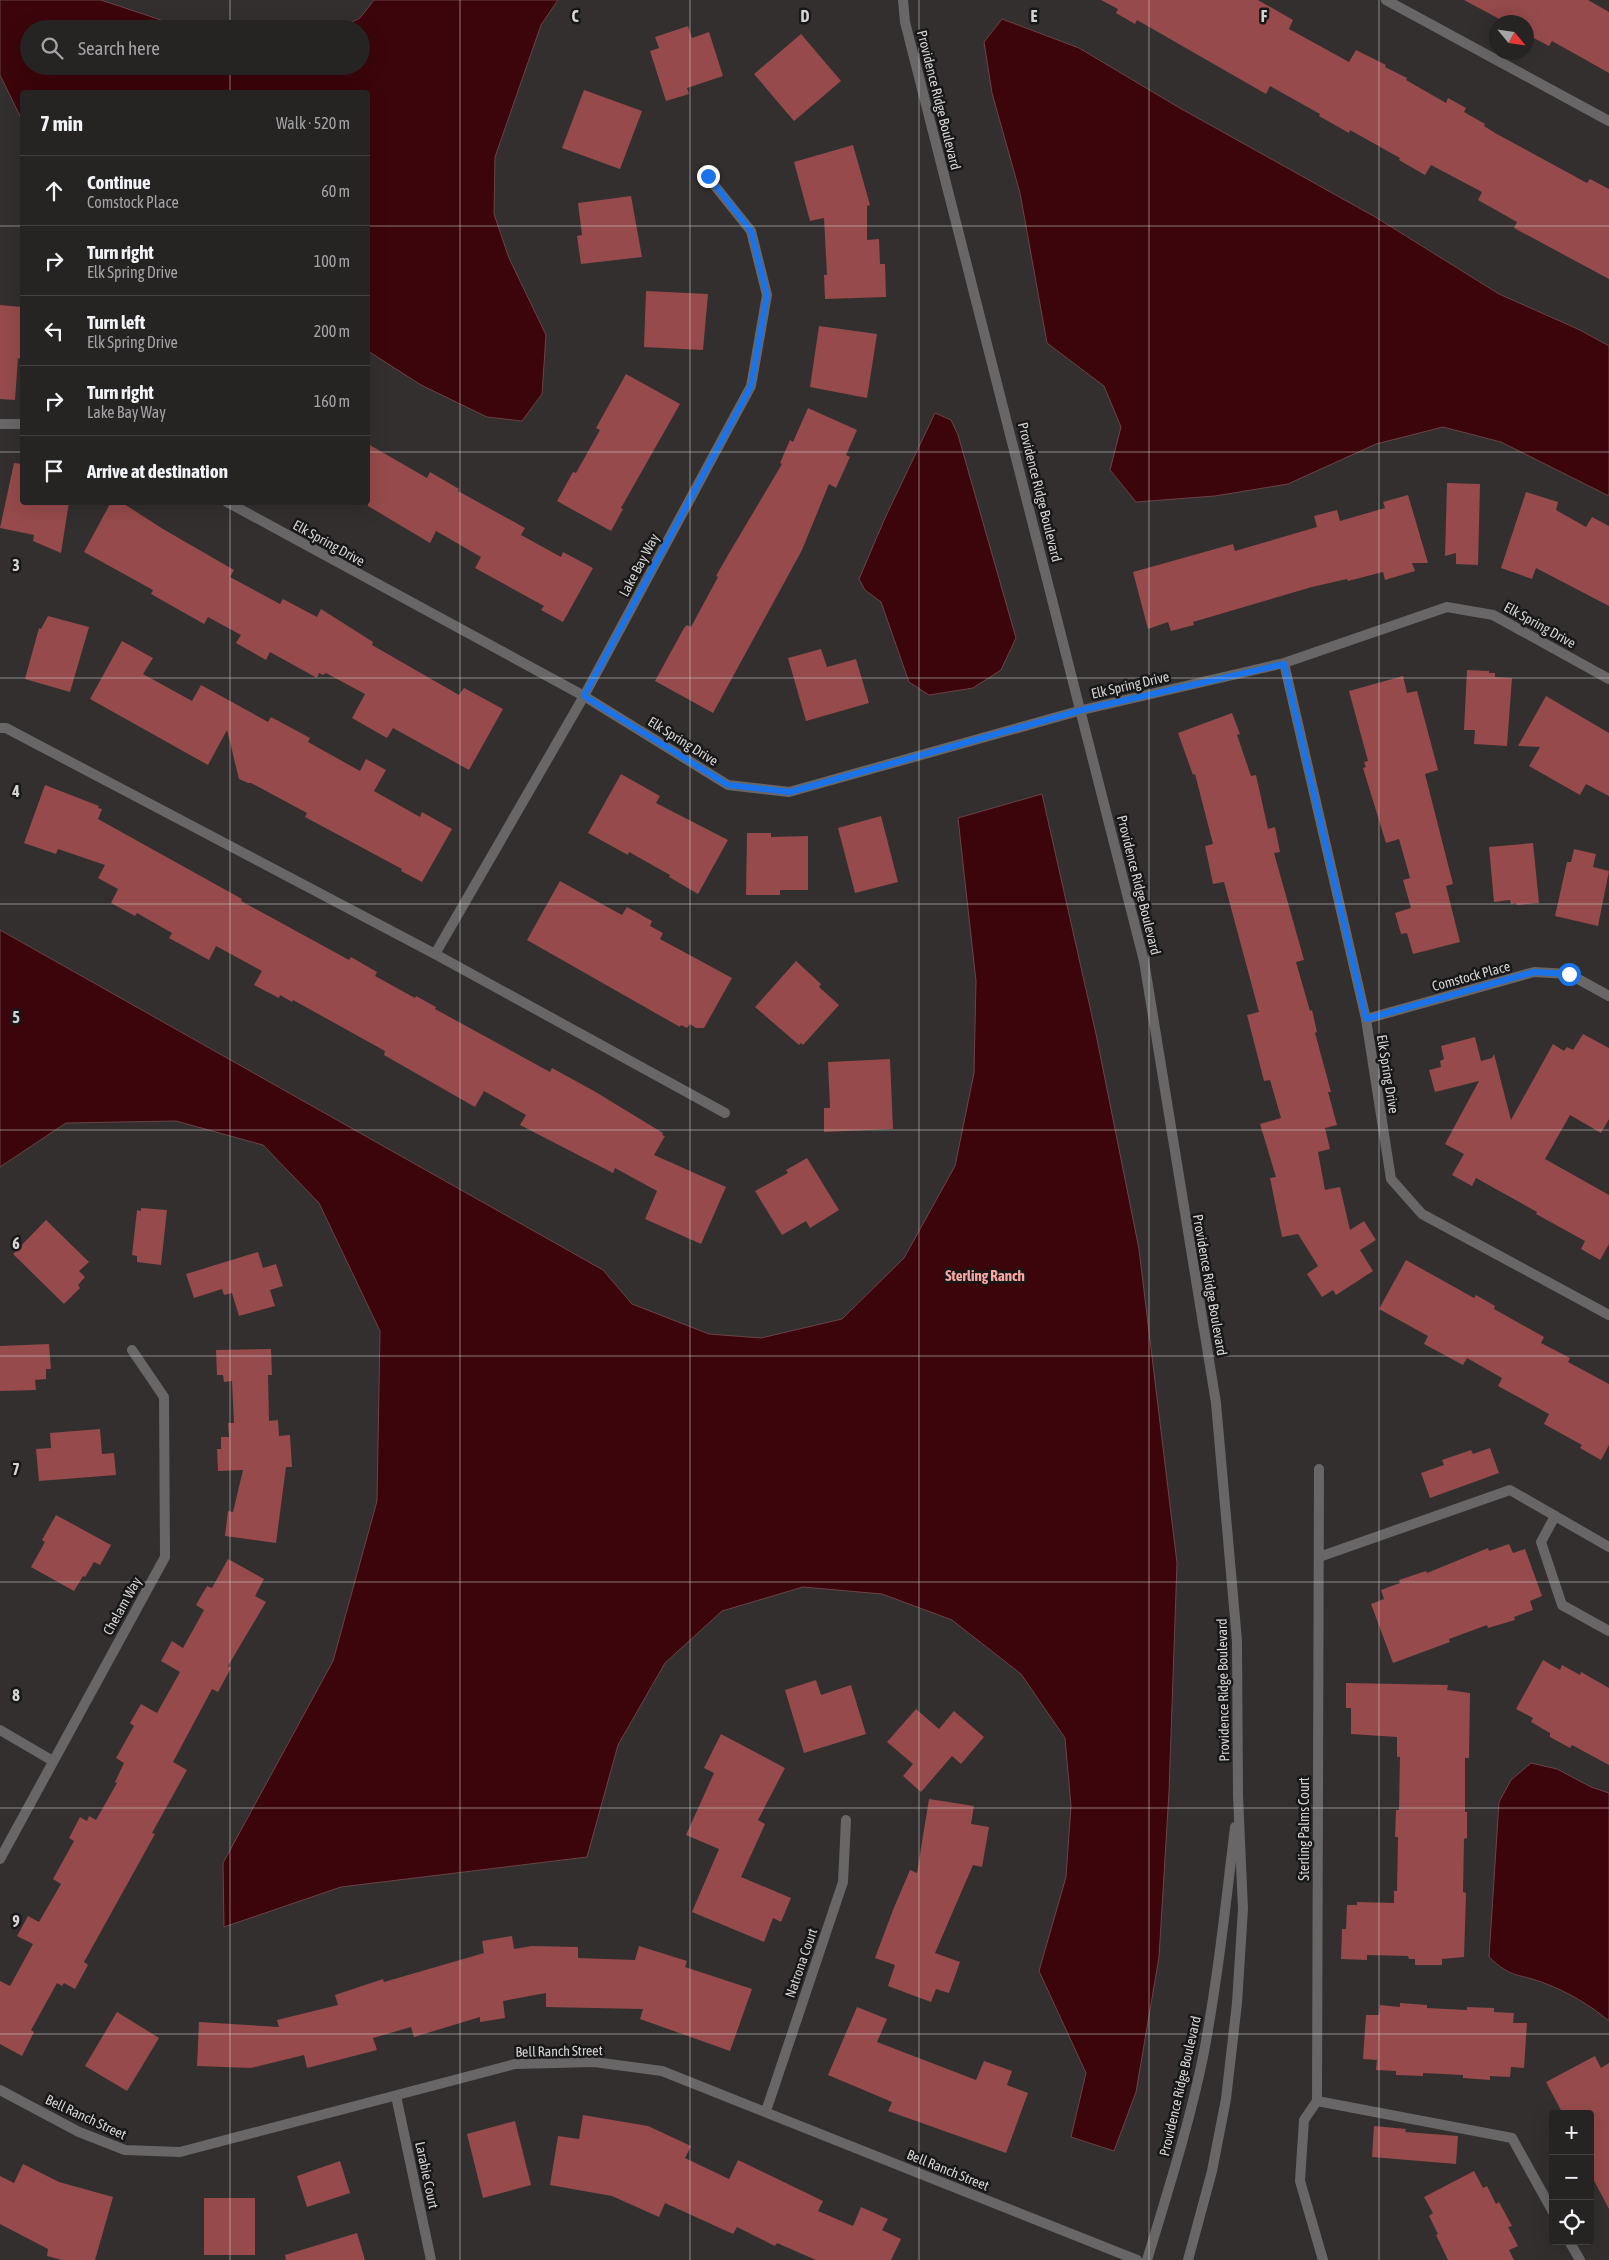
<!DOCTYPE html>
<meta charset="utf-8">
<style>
:root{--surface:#262323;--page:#322f30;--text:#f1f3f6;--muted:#a4a4a6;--line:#424041}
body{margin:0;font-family:"Asap Condensed",sans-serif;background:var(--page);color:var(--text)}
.controls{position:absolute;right:15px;bottom:15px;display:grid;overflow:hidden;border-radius:5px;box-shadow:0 5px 20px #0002}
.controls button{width:45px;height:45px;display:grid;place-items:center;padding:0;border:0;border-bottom:1px solid var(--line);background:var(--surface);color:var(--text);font:25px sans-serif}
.compass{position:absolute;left:1489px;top:15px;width:45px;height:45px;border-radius:50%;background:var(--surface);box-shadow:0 5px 20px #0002;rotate:119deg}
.stop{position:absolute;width:15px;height:15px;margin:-11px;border:4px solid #1a73e8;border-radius:50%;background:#fff}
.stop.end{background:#1a73e8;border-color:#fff;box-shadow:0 1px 5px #0008}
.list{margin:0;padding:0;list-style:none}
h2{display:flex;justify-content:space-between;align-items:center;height:65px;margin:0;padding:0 20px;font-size:21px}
h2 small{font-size:16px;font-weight:400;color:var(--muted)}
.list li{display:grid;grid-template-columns:32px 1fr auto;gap:15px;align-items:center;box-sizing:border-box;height:70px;padding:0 20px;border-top:1px solid var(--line)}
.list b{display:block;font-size:19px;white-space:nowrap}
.list p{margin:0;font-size:16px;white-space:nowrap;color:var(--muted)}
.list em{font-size:16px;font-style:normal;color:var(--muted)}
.icon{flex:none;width:28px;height:28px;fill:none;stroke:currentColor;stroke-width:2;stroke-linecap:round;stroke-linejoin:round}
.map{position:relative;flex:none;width:1609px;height:2260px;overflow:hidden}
.search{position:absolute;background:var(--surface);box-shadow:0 5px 20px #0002;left:20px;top:20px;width:350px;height:55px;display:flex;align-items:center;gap:12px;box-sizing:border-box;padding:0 18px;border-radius:28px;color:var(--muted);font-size:19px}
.panel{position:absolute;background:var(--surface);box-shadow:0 5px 20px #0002;left:20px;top:90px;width:350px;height:415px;border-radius:5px}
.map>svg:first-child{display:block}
.water{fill:#3b050b;stroke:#694347}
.building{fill:#964a4b}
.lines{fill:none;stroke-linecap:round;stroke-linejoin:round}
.minor{stroke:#686666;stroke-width:10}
.tertiary{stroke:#686666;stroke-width:10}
.route{stroke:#1a73e8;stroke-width:6}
.grid{fill:none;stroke:#d5d3d3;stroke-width:1;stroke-opacity:0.55}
.labels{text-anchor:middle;stroke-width:5;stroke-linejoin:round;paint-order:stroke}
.street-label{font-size:14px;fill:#d5d3d3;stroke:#191818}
.neighbourhood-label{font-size:15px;font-weight:bold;fill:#f9a5a3;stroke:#191818}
.grid-label{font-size:16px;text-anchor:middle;font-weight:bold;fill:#d5d3d3;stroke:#191818;stroke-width:5;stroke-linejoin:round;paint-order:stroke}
</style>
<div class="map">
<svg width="1609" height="2260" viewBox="0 0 1609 2260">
<rect width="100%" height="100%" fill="#332f2f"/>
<g class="water">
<path d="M0 0H101L188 29H29V66H361V29H338L360 18 374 0H558L541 25 495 157 494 214 509 258 546 335 542 394 522 421 487 417 421 385 368 351V92H22V120L0 75Z"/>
<path d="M1002 19 1079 48 1178 107 1377 218 1499 294 1580 330 1609 346V496L1501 442 1443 427 1376 444 1288 484 1215 496 1136 502 1110 470 1121 427 1104 386 1047 343 1020 193 992 93 984 42Z"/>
<path d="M935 413 951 420 958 435 1016 638 1001 670 973 688 929 695 909 682 881 602 865 590 859 579 885 518Z"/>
<path d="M1042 794 1096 1034 1139 1249 1177 1563 1169 1792 1159 1957 1136 2092 1114 2151 1071 2137 1086 2073 1039 1971 1066 1877 1071 1806 1065 1738 1021 1674 952 1620 882 1594 803 1587 722 1611 665 1663 618 1745 587 1857 341 1887 224 1927 223 1863 333 1661 377 1501 380 1331 319 1203 263 1145 176 1121 66 1123 0 1167V930L603 1270 632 1304 709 1334 761 1338 842 1319 904 1258 955 1166 974 1073 976 981 958 818Z"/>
<path d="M1531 1763 1557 1769 1591 1787 1609 1793V2021C1590 2005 1568 1992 1544 1983 1518 1973 1512 1979 1489 1957L1499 1802 1511 1780Z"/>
</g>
<g class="building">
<path d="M1101 0H1258L1293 20 1289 29 1349 62 1356 50 1386 65 1385 67 1407 78 1406 80 1446 103 1448 98 1466 108 1464 112 1485 124 1484 126 1495 133 1587 183 1590 179 1609 189V279L1514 228 1517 222 1478 200 1482 192 1431 165 1425 175 1399 160 1400 158 1350 130 1349 133 1319 116 1320 114 1270 86 1266 94 1137 20 1135 24 1116 13 1118 9Z"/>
<path d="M1464 0H1588L1609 12V73L1552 41 1549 46 1526 34V22H1505Z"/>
<path d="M688 26 692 38 709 32 723 76 687 88 689 94 666 101 650 51 659 48 655 37Z"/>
<path d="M801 34 841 81 794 121 754 74Z"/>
<path d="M584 90 642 111 620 169 562 148Z"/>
<path d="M853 145 870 205 867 206V240L879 239 880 264H885L886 297 825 299 824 275H827L824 218 810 221 794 162Z"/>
<path d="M631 196 642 257 581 264 577 236 582 235 578 203Z"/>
<path d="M646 291 708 294 703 350 644 347Z"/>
<path d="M0 305 22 307V359L18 358 15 400 0 399Z"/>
<path d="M819 326 877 334 867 398 810 387Z"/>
<path d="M626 374 680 404 621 508 623 509 611 531 557 501 573 472 576 473 600 430 596 428Z"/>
<path d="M808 408 857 430 846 455 850 457 836 488 829 484 802 550 713 713 655 681 684 628 687 625 691 627 718 577 716 576 728 555 782 464 780 463 790 440 793 442Z"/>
<path d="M368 444 427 478 430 472 459 489 458 491 525 528 521 535 561 557 563 552 593 568 563 622 541 610 544 606 475 568 481 557 436 531 430 543 368 506Z"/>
<path d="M14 463 22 464V502H69L61 553 33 541 34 535 0 528Z"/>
<path d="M1447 483 1480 484 1478 565 1456 564V553L1445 556Z"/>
<path d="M1526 492 1558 502 1556 510 1586 527 1592 517 1609 526V606L1536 568 1532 579 1501 568Z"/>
<path d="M1408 495 1428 563H1412L1415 571 1385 580 1383 572 1348 581 1347 579 1312 587 1193 622 1194 625 1171 631 1168 622 1148 629 1133 572 1233 544 1235 551 1317 527 1314 516 1337 510 1340 521 1385 508 1383 502Z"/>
<path d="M111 502H121L163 529 234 570 230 577 280 604 283 599 317 617 321 609 373 642 372 645 459 695 464 688 503 709 469 770 393 728 387 738 352 718 365 694 326 673 323 675 319 673 317 678 270 652 266 660 236 643 241 635 208 617 204 624 151 594 153 590 84 552Z"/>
<path d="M48 616 89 627 70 692 25 679 39 628 41 629Z"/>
<path d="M122 641 153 658 143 674 192 701 201 685 268 722 271 717 310 738 308 742 360 771 366 759 386 770 374 791 420 817 422 812 452 829 422 882 401 871 402 869 305 817 307 813 251 783H248L239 779 227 730 208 765 90 699Z"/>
<path d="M821 649 827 667 856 659 869 703 806 721 788 658Z"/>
<path d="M1467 670 1489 671V673H1495V677L1512 678 1507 746 1474 744 1475 730H1464Z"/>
<path d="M1403 676 1407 693 1417 691 1438 770 1425 774 1453 884 1446 886 1460 942 1413 954 1407 933 1401 934 1395 913 1411 908 1403 880 1410 878 1399 839 1386 843 1363 768 1366 767 1364 762 1368 761 1349 691Z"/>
<path d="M1546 696 1609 733V796L1586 784 1580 795 1529 766 1540 747 1518 746Z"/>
<path d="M1232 713 1240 734 1237 735 1251 776 1256 775 1268 829 1275 827 1280 852 1274 853 1304 960 1296 962 1310 1011 1312 1010 1317 1032 1315 1033 1331 1092H1328L1337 1125 1325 1128 1330 1149 1318 1152 1325 1190 1340 1187 1350 1230 1364 1221 1376 1240 1360 1250 1373 1271 1336 1295 1333 1290 1322 1297 1307 1274 1318 1266 1298 1234 1282 1237 1270 1178 1276 1177 1260 1124 1281 1118 1270 1080 1264 1081 1247 1015 1259 1012 1224 882 1213 884 1205 846 1213 844 1195 774 1193 775 1178 733Z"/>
<path d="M621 774 660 796 656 803 728 840 698 894 669 877 670 875 629 852 628 855 588 833Z"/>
<path d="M45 785 99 806 98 808 102 809 98 819 242 899 241 901 349 960 351 957 377 972 375 976 415 998 416 996 436 1007 435 1009 550 1072 552 1068 594 1091 663 1133 662 1135 665 1136 654 1155 726 1187 701 1244 645 1219 657 1191 615 1168 613 1173 520 1125 526 1115 484 1091 475 1107 384 1055 385 1051 293 1000 292 1002 280 995 279 998 254 985 262 971 216 946 209 960 169 938 172 933 137 913 135 916 111 903 118 889 98 878 105 865 58 849 56 854 24 843Z"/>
<path d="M881 816 898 882 855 893 838 828Z"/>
<path d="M747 833H771V837L808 836V890H780V895H746Z"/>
<path d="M1533 843 1539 903 1517 905 1516 903 1511 904 1510 900 1494 902 1489 847Z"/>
<path d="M1574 849 1596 854 1593 867 1609 871 1598 926 1555 916 1567 862H1571Z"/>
<path d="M560 881 622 915 627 907 652 921 650 926 663 933 660 939 732 978 704 1028H696L690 1024 687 1028 681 1025 680 1027 527 940Z"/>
<path d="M796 961 821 984 819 987 839 1005 803 1045 801 1043 799 1045 755 1007Z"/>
<path d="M1583 1034 1609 1048V1119L1601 1133 1570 1115 1545 1159 1609 1195V1244L1600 1260 1581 1249 1585 1241 1536 1214 1537 1212 1476 1178 1472 1186 1452 1175 1464 1154 1445 1144 1479 1081 1435 1092 1429 1070 1441 1067 1440 1061 1444 1059 1441 1046 1475 1037 1481 1061 1492 1058 1494 1054 1511 1120 1553 1044 1564 1051 1567 1047 1573 1050Z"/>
<path d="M890 1059 893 1129 824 1132V1108H830L828 1062Z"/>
<path d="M807 1158 839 1210 810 1228 806 1221 782 1235 755 1191 788 1173 786 1170Z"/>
<path d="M141 1208 167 1210 161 1265 137 1262V1256L132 1255 137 1210 141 1211Z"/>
<path d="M46 1220 89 1262 79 1271 85 1277 78 1285 80 1288 64 1304 13 1254Z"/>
<path d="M258 1252 263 1268 276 1264 283 1286 270 1290 275 1306 239 1316 232 1293 224 1295 222 1289 194 1298 186 1274Z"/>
<path d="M1406 1260 1474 1298 1476 1295 1495 1306 1494 1309 1544 1337 1541 1343 1570 1358 1568 1362 1609 1384V1445L1601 1460 1580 1448 1582 1445 1544 1424 1549 1414 1498 1386 1502 1378 1467 1358 1463 1365 1424 1344 1428 1336 1379 1309Z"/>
<path d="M49 1344 51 1369H46V1379L35 1380 36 1390 0 1391V1346Z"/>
<path d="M271 1349 272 1375H268L269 1421 278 1420 279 1436 290 1435 292 1467H286L276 1543 225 1536 228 1511 233 1512 243 1470 218 1471 217 1449H221V1437H229L228 1423H234L232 1381 224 1382 223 1375H217L216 1350Z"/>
<path d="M100 1429 102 1454 114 1453 116 1475 39 1481 36 1449 51 1448 50 1433Z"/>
<path d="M1490 1448 1499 1473 1430 1498 1421 1473 1444 1465 1442 1460 1471 1450 1473 1454Z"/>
<path d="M56 1515 111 1545 100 1565 94 1562 85 1577 83 1576 74 1591 31 1567 45 1542 42 1540Z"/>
<path d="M1509 1544 1513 1553 1525 1549 1542 1596 1530 1601 1533 1610 1514 1617 1515 1620 1488 1628 1487 1625 1449 1639 1450 1642 1393 1663 1371 1604 1384 1599 1381 1590 1400 1583 1399 1580 1426 1571 1427 1573 1488 1548 1489 1551Z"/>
<path d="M228 1559 264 1579 255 1596 266 1602 228 1666 231 1668 218 1692 212 1689 173 1762 187 1770 152 1833 155 1834 84 1962 88 1965 75 1989 64 1983 62 1986 57 1983 31 2030 34 2032 22 2056 0 2044V1981L10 1986 33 1944 17 1936 28 1916 39 1922 61 1884 53 1879 74 1841 69 1838 80 1817 87 1821 89 1816 96 1820 117 1783 115 1782 124 1763 116 1758 134 1726 130 1723 141 1704 157 1713 180 1672 161 1661 172 1641 183 1648 204 1610 196 1605 207 1586 212 1588Z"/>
<path d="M1543 1660 1560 1670 1562 1665 1580 1675 1581 1672 1609 1688V1765L1572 1745 1570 1748 1550 1737V1733L1531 1722 1533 1718 1516 1709Z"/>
<path d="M816 1680 821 1695 851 1685 866 1734 804 1753 785 1690Z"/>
<path d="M1346 1683 1448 1685 1447 1690 1470 1693 1469 1758H1465V1812H1467V1838L1464 1839 1463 1892 1466 1893 1464 1957 1442 1959V1965H1415V1959H1409L1408 1956 1367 1955V1960L1341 1959 1342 1929H1346L1347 1905H1357V1902L1394 1903V1891H1397L1398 1837H1395L1396 1810H1399L1400 1757H1397V1737L1351 1734V1708H1346Z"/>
<path d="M916 1709 939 1729 954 1711 984 1737 961 1764 952 1756 921 1792 903 1776 913 1764 887 1742Z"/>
<path d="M721 1734 785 1768 758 1820 765 1824 741 1877 791 1898 781 1922 773 1918 764 1942 692 1912 719 1849 686 1835 714 1773 704 1768Z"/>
<path d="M929 1799 974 1806 971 1824 989 1827 982 1867 973 1865 935 1953 960 1962 949 1993 936 1989 931 2002 888 1986 895 1965 875 1958 893 1910 910 1870 917 1873Z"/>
<path d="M512 1936 514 1949 532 1946 578 1947V1958L635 1960 639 1946 687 1961 685 1967 752 1989 730 2051 640 2019 643 2009 546 2007V1993L503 2001 505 2018 480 2022V2017L414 2037 411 2027 373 2038 377 2050 307 2068 304 2055 251 2068 197 2066 199 2022 279 2027 277 2020 338 2005 335 1995 383 1979 384 1982 484 1953 482 1941Z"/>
<path d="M1400 2003 1427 2005V2008L1467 2010V2007L1494 2008V2012L1514 2013 1513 2023H1527L1524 2068 1511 2067 1510 2077 1490 2076V2080L1463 2078V2075L1423 2073V2076L1396 2075V2071L1376 2070 1377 2060 1363 2059 1366 2015H1379L1380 2005 1400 2007Z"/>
<path d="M857 2007 887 2019 877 2042 976 2080 984 2061 1012 2071 1007 2085 1028 2093 1006 2153 888 2111 892 2102 828 2075Z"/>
<path d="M117 2012 159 2038 127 2091 85 2066Z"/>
<path d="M1595 2056 1601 2068 1609 2063V2209L1590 2173V2114H1563L1546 2082Z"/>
<path d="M583 2115 648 2126 691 2146 685 2158 729 2179 738 2160 823 2201 818 2211 853 2226 861 2207 888 2219 882 2230 901 2239 891 2260H816L777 2243 775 2246 737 2227 733 2234 665 2203 659 2217 612 2196 550 2185 558 2136 579 2139Z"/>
<path d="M515 2121 531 2185 483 2198 467 2134Z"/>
<path d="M1374 2126 1406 2129 1405 2132 1458 2136 1456 2164 1372 2157Z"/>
<path d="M340 2161 350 2193 307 2207 297 2176Z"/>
<path d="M23 2164 59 2182 113 2197 95 2260H62L47 2256 48 2249 0 2224V2176L14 2183Z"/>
<path d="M1474 2171 1483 2188 1487 2186 1496 2204 1499 2202 1512 2226 1508 2227 1518 2246 1509 2250 1514 2260H1448L1436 2235 1438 2234 1429 2216 1433 2213 1424 2197Z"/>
<rect x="204" y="2198" width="51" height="57"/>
<path d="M357 2233 365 2260H286L285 2255Z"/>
</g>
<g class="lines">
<g class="minor">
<path d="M1386 0 1609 121"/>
<path d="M0 424H22"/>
<path d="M227 502 584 696 728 785 789 792 1082 710 1284 663 1447 607 1493 615 1609 679"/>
<path d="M1284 663 1366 1019 1391 1179 1422 1214 1609 1315"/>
<path d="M0 728H6L435 954 725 1113"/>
<path d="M435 954 584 696 751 386 767 295 751 231 707 176"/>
<path d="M1366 1019 1534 972 1569 974 1609 996"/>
<path d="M1555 1516 1541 1542 1562 1605 1609 1631"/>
<path d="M1319 1557 1510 1490 1609 1547"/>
<path d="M0 1730 53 1761"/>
<path d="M0 1859 165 1557 164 1397 132 1350"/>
<path d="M0 2090 79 2132 125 2150 180 2152 515 2064 594 2062 662 2071 1137 2260"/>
<path d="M396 2096 431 2260"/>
<path d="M1317 2101 1319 1469"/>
<path d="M766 2111 843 1882 846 1820"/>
<path d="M1569 2241 1580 2260"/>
<path d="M1323 2260 1300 2181 1304 2120 1317 2101 1512 2138 1553 2212"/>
</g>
<g class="tertiary">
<path d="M903 0 905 22 1144 961 1216 1403 1237 1641 1238 1796 1243 1909 1237 2003 1226 2099 1212 2171 1188 2260"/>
<path d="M1147 2260C1168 2191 1190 2122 1204 2052 1218 1977 1226 1902 1235 1827"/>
</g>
</g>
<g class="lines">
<path class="route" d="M708 176 751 231 767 295 751 386 584 696 728 785 790 792 1082 710 1284 664 1366 1019 1534 972 1569 974"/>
</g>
<path class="grid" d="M230 0V29M460 0V2260M690 0V2260M919 0V2260M1149 0V2260M1379 0V2260M230 66V92M0 226H22M368 226H1609M0 452H22M368 452H1609M230 502V2260M0 678H1609M0 904H1609M0 1130H1609M0 1356H1609M0 1582H1609M0 1808H1609M0 2034H1609"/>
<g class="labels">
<g class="street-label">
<text transform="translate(939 100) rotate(76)" y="5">Providence Ridge Boulevard</text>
<text transform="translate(1040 492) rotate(76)" y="5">Providence Ridge Boulevard</text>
<text transform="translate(329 543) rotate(29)" y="5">Elk Spring Drive</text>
<text transform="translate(639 565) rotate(-62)" y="5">Lake Bay Way</text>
<text transform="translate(1540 625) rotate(29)" y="5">Elk Spring Drive</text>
<text transform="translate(1130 685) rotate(-13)" y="5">Elk Spring Drive</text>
<text transform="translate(683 741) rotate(32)" y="5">Elk Spring Drive</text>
<text transform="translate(1139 885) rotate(76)" y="5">Providence Ridge Boulevard</text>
<text transform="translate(1471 976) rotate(-15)" y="5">Comstock Place</text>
<text transform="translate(1388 1074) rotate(81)" y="5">Elk Spring Drive</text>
<text transform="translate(1210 1285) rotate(80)" y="5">Providence Ridge Boulevard</text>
<text transform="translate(122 1606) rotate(-61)" y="5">Chelam Way</text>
<text transform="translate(1223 1690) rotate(-91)" y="5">Providence Ridge Boulevard</text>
<text transform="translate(1304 1829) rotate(-90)" y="5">Sterling Palms Court</text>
<text transform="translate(801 1963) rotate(-71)" y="5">Natrona Court</text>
<text transform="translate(559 2051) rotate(-1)" y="5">Bell Ranch Street</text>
<text transform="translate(1180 2086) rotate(-77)" y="5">Providence Ridge Boulevard</text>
<text transform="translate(86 2117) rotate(25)" y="5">Bell Ranch Street</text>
<text transform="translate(948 2170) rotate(22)" y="5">Bell Ranch Street</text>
<text transform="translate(427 2175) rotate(78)" y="5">Larabie Court</text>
</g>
<g class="neighbourhood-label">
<text x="985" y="1281">Sterling Ranch</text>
</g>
</g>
<g class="grid-label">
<text x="575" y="22">C</text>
<text x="805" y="22">D</text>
<text x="1034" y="22">E</text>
<text x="1264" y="22">F</text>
<text x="16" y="571">3</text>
<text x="16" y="797">4</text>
<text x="16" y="1023">5</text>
<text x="16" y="1249">6</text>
<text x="16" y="1475">7</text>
<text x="16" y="1701">8</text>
<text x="16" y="1927">9</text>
</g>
</svg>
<div class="controls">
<button>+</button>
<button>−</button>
<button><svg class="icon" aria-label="locate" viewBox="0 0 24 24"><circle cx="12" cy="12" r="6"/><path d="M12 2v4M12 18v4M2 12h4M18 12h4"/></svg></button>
</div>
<svg class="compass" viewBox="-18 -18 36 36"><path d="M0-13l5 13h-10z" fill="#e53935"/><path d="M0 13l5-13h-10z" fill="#a4a4a6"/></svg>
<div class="stop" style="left:1569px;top:974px"></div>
<div class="stop end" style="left:708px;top:176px"></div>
<div class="search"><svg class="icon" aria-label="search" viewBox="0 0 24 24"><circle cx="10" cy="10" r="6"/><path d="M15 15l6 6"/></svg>Search here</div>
<section class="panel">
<h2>7 min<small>Walk · 520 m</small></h2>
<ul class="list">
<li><svg class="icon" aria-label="ahead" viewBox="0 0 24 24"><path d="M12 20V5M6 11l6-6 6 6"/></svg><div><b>Continue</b><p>Comstock Place</p></div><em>60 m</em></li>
<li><svg class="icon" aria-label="right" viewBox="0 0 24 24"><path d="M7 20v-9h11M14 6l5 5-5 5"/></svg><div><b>Turn right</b><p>Elk Spring Drive</p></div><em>100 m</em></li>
<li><svg class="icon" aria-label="left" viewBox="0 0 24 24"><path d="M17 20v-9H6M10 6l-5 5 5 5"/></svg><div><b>Turn left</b><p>Elk Spring Drive</p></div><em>200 m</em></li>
<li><svg class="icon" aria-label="right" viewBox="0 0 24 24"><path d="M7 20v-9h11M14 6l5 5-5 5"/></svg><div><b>Turn right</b><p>Lake Bay Way</p></div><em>160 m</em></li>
<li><svg class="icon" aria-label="arrive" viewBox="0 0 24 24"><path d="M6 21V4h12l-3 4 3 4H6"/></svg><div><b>Arrive at destination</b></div></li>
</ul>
</section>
</div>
